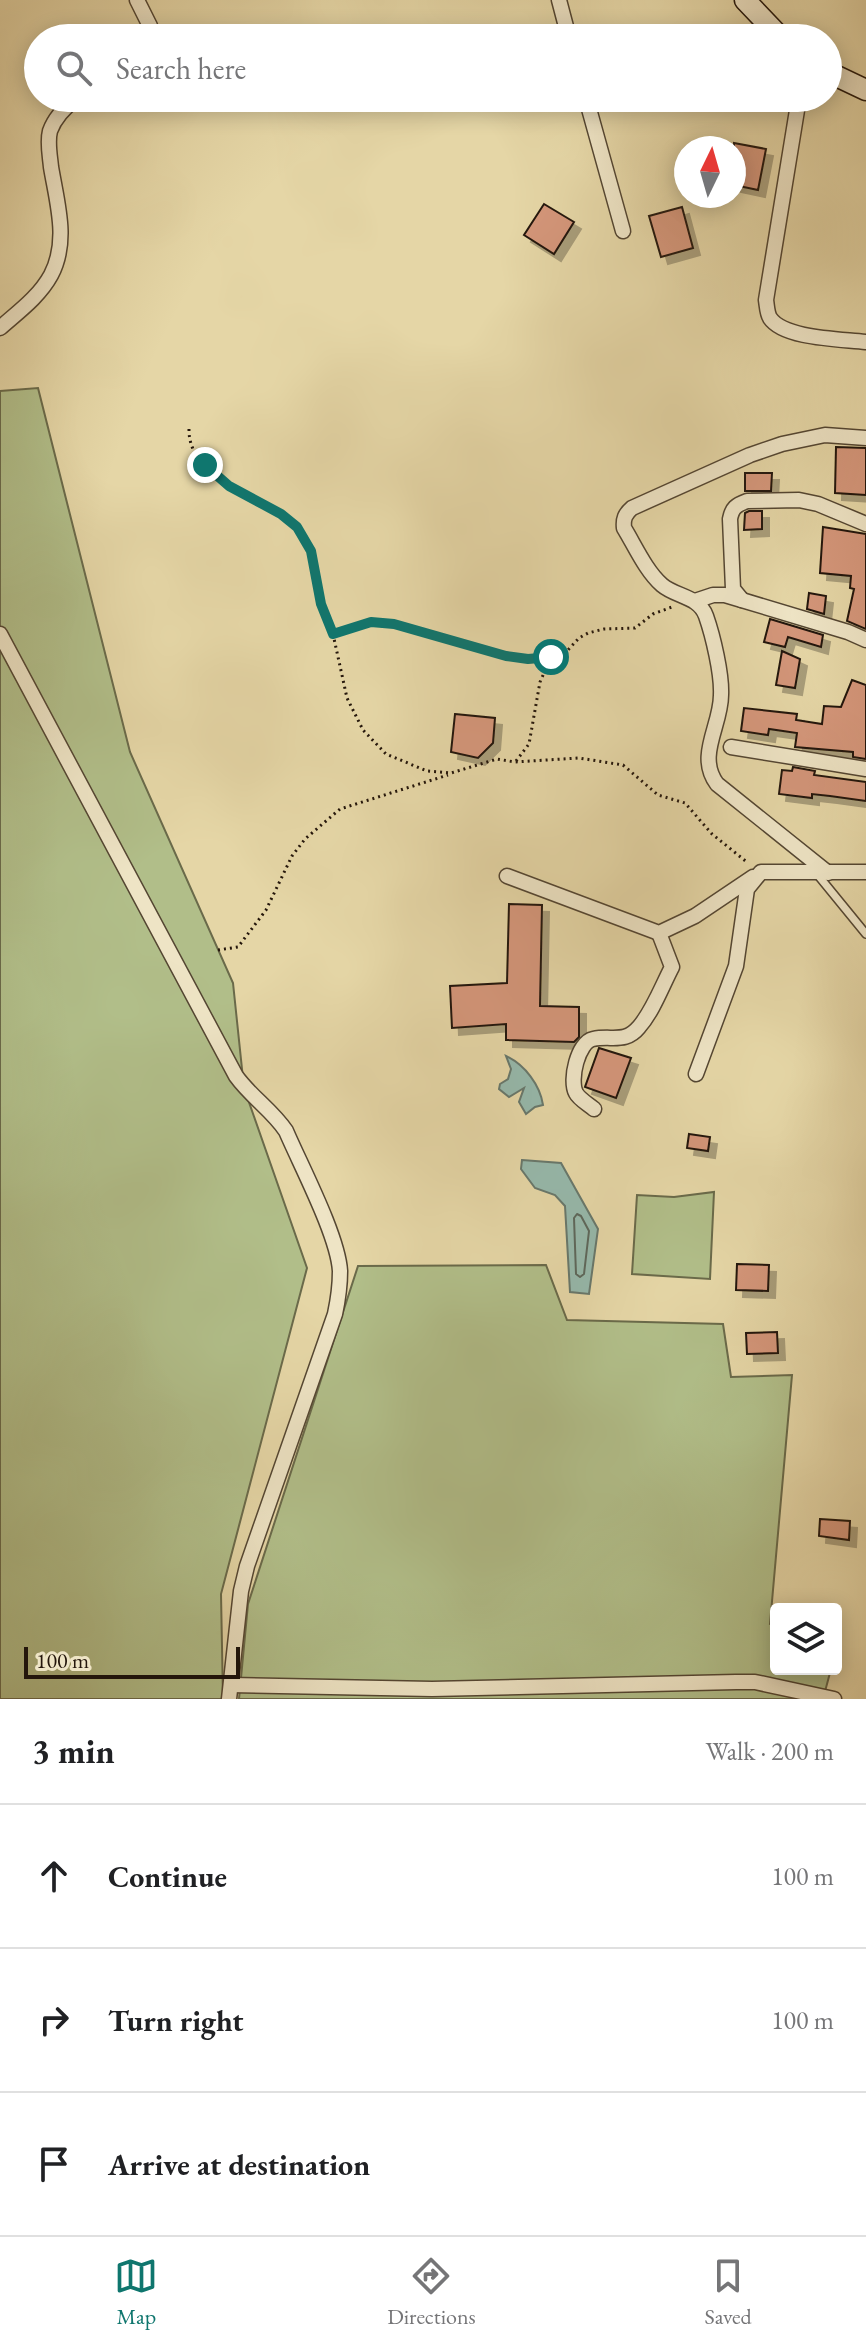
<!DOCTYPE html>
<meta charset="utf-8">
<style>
:root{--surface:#fff;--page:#f2f2f2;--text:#202124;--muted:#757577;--line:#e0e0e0;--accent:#0f766e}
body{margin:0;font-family:"EB Garamond",serif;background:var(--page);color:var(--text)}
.controls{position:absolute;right:24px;bottom:24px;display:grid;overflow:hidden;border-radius:8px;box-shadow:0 4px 20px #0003}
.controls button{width:72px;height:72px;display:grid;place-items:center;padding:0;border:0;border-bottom:2px solid var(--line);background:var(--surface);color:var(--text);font:40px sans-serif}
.compass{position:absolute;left:674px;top:136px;width:72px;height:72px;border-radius:50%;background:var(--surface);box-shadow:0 4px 20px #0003;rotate:5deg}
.scale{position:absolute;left:24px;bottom:20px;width:216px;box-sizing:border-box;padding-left:8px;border:4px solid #24160b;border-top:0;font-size:22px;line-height:28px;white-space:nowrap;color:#24160b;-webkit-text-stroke:6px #eee4c5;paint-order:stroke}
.stop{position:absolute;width:24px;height:24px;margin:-18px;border:6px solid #0f766e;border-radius:50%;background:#fff}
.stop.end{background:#0f766e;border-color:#fff;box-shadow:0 2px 8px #0008}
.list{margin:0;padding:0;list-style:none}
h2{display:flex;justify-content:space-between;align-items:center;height:104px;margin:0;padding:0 32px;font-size:34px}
h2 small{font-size:26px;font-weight:400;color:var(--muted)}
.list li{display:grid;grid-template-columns:52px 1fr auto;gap:24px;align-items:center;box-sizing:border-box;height:144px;padding:0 32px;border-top:2px solid var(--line)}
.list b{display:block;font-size:30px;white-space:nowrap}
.list em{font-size:26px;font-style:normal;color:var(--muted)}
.icon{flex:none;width:44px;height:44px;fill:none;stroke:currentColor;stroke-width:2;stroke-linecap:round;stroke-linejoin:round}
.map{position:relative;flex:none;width:866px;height:1699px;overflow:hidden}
.search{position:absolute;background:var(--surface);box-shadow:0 4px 20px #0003;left:24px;right:24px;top:24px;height:88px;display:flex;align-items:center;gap:20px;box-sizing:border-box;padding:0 28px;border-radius:44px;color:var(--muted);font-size:30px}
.sheet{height:536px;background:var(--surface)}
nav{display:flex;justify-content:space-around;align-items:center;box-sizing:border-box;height:112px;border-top:2px solid var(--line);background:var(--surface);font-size:22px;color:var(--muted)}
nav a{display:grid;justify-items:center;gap:4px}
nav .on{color:var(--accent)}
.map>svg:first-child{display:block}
.green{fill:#b1be89;stroke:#6a6a4a;stroke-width:2}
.water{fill:#96b9ac;stroke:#68786c;stroke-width:2}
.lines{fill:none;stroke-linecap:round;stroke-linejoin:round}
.shore{stroke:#5d685c;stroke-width:2}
.building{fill:#d4967a;stroke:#24160b;stroke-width:2;filter:url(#shadow)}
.lane-casing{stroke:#544632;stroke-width:10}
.street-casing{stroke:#544632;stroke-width:17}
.secondary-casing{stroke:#24160b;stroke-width:23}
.path{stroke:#24160b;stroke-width:3;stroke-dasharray:2 4;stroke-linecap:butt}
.lane{stroke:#eee4c5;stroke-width:7}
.street{stroke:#eee4c5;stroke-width:14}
.secondary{stroke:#eee4c5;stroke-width:20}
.route{stroke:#0f766e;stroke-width:10}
</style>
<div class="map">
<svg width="866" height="1699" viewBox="0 0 866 1699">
<defs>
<filter id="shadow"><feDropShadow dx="7" dy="7" stdDeviation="0" flood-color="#0004"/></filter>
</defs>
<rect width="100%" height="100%" fill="#e5d6a6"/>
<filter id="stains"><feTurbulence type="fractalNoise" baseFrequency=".0025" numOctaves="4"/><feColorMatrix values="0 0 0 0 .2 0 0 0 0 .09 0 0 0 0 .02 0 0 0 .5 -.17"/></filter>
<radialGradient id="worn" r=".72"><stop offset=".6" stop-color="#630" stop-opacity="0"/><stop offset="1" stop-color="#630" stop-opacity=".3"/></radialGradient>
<g class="green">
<path d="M38 388 130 752 233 983 244 1088 307 1268 221 1594 223 1699H0V391Z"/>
<path d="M714 1192 710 1279 632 1274 637 1195 674 1197Z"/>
<path d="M546 1265 567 1320 723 1324 731 1377 792 1375 770 1624 776 1625V1669H831L823 1699H239L248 1604 358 1266Z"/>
</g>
<g class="water">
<path d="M506 1056C525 1065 540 1085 543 1105L535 1107 526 1114 519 1102 524 1088 509 1097 499 1089 500 1084 508 1079 511 1069Z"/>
<path d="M522 1160 561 1163 598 1229 589 1294 570 1292 565 1206 555 1195 535 1188 521 1169Z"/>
</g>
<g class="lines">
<path class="shore" d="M577 1214 581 1216 589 1231 584 1274 580 1277 576 1274 574 1218Z"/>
</g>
<g class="building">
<path d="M734 143 766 149 758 190 734 185Z"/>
<path d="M544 204 574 222 554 254 524 235Z"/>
<path d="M682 207 693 248 661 257 649 216Z"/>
<path d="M836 447 866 448V495L835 493Z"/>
<path d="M745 473H772L771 491H745Z"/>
<path d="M749 511H762V529L744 530 745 513Z"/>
<path d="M823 527 866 534V629L847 621 854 589 850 588 851 576 820 573Z"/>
<path d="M809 593 826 596 824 614 807 609Z"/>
<path d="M770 619 823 635 821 647 788 637 785 647 764 642Z"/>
<path d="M782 651 800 659 795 688 776 685Z"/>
<path d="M852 680 866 685V759L853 757V752L795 747 797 733 769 729 768 735 741 731 744 708 797 714 796 720 822 724 824 706 841 707Z"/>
<path d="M455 714 495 718 493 743 478 758 451 752Z"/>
<path d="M793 767 815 771 814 775 866 782V801L830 796 812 794V798L779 794 782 770 792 771Z"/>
<path d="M509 904 542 905 540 1006 579 1007V1037L574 1042 506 1040V1024L452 1028 450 986 507 983Z"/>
<path d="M599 1048 631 1058 616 1098 585 1087Z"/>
<path d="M689 1134 710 1137 708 1151 687 1148Z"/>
<path d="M737 1264 769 1265 768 1291 736 1290Z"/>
<path d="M777 1332 778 1353 747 1354 746 1333Z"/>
<path d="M820 1519 850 1521 849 1540 819 1536Z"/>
</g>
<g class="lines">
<defs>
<path id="lane" d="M817 874 866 934"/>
<g id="street">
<path d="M137 0 150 26 149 38"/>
<path d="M559 0 569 38"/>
<path d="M586 98 623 231"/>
<path d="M799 98 766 300C767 306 767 313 770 318 784 339 842 339 866 342"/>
<path d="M0 328C18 312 39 297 51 275 69 241 57 203 51 167 50 156 47 142 50 131 55 117 65 107 77 98"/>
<path d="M742 600 733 589 730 519C732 508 736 505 747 501L799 500 818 504 866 524"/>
<path d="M695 601 713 595H725L848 632 866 640"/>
<path d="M0 634 236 1076C251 1097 272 1110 286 1131 301 1166 338 1236 340 1271 340 1285 338 1300 335 1314L247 1566 241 1591 229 1699"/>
<path d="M731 747 866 769"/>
<path d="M828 873 717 784C696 756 721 726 721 695 722 674 713 636 706 616 699 596 676 597 662 585 646 571 635 546 624 528 623 519 625 514 632 508L750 455 782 444 825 435 866 438"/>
<path d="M507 876 659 933 695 916 753 877"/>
<path d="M696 1074 736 966 747 889 761 872H866"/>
<path d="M594 1109C588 1104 579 1099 576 1093 569 1080 578 1042 593 1039 612 1035 625 1044 639 1027 653 1011 662 986 672 967L659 933"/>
<path d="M231 1685 432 1689 736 1682H755L834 1699"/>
</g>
<g id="secondary">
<path d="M745 0 781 38"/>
<path d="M828 72 866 90"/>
</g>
</defs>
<use href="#lane" class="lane-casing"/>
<use href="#street" class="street-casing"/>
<use href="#secondary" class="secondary-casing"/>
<g class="path">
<path d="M189 429C188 480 264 496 294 524 317 545 313 579 321 606 324 615 329 625 333 634L371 622 394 624 506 656 528 659 551 657 567 651 579 638 588 633 604 629 635 628 653 614 672 607"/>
<path d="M333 634 347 698 363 730 386 754 427 771 451 773 497 759 515 762 579 758 623 765 658 795 685 803 712 834 748 863"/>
<path d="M516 761 529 744 540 682 551 657"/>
<path d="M218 950 238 947 266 910 292 856 305 839 340 809 448 775"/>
</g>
<use href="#lane" class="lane"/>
<use href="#street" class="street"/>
<use href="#secondary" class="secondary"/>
</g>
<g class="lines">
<path class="route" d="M205 465 229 486 281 514 297 527 311 551 321 604 333 634 371 622 394 624 506 656 528 659 551 657"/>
</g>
<rect width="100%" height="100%" filter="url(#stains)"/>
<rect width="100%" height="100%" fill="url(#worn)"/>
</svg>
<div class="controls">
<button><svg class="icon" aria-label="layers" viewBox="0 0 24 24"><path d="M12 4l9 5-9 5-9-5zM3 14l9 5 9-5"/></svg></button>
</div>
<svg class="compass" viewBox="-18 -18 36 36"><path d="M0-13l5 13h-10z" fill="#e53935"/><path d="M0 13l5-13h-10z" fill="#757577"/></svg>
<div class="scale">100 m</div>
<div class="stop" style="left:551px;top:657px"></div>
<div class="stop end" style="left:205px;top:465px"></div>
<div class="search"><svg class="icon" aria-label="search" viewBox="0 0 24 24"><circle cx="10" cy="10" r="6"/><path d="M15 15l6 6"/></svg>Search here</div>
</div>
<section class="sheet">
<h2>3 min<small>Walk · 200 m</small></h2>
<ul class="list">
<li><svg class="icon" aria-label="ahead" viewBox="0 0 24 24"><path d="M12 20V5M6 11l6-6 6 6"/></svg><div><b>Continue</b></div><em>100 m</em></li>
<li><svg class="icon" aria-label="right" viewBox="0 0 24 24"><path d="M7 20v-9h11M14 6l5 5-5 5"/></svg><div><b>Turn right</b></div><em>100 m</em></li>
<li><svg class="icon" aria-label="arrive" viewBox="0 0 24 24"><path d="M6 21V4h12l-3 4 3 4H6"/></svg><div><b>Arrive at destination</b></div></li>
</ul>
</section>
<nav>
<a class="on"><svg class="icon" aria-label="map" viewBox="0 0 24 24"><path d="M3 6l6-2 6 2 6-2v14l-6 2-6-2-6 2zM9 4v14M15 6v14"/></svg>Map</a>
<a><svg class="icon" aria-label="directions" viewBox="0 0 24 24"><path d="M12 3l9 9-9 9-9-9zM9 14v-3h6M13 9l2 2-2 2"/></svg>Directions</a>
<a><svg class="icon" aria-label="saved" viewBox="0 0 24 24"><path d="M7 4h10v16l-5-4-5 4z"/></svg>Saved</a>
</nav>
